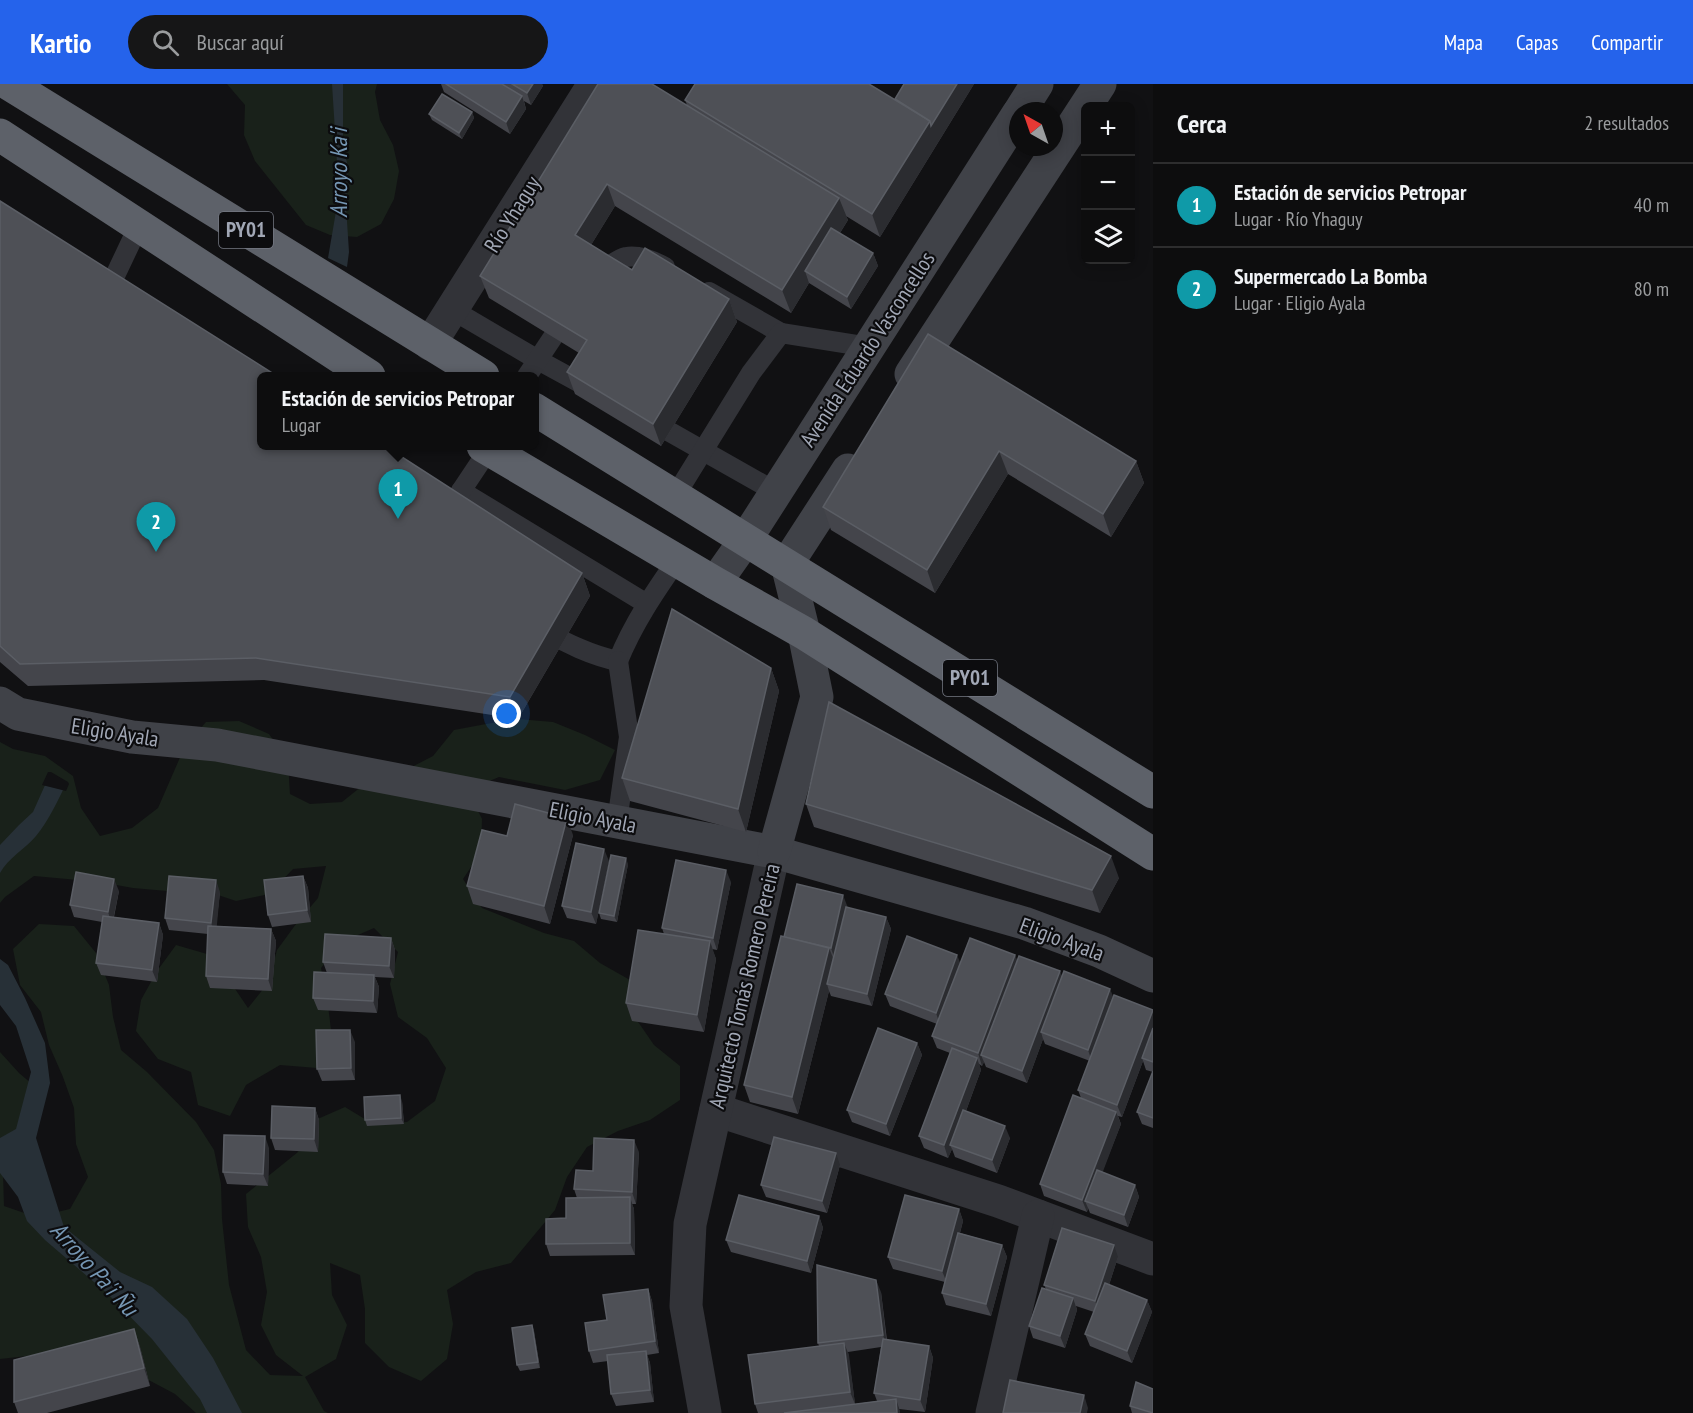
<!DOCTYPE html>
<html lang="es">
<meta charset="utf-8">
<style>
:root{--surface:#0d0d0e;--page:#161617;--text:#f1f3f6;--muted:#9a9c9e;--line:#2d2d2e;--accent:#2563eb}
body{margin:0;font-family:"PT Sans Narrow",sans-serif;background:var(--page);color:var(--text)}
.controls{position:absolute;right:18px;top:18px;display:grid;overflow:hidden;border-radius:9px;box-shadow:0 3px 15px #0003}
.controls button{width:54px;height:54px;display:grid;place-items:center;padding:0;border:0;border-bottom:2px solid var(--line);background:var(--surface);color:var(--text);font:30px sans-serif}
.compass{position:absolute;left:1009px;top:18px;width:54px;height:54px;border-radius:50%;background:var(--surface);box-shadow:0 3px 15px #0003;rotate:320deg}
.you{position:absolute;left:507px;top:630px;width:21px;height:21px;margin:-15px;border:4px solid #fff;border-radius:50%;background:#1a73e8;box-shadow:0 0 0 9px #1a73e833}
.badge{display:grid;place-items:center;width:39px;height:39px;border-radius:50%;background:var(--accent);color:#fff;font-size:20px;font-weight:700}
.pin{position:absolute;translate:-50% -50px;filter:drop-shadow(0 2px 3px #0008)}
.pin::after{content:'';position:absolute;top:32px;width:21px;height:18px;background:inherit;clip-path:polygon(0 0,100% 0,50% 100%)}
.popup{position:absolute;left:257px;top:288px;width:282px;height:78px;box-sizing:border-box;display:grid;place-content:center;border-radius:9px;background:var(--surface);filter:drop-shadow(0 2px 4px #0005);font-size:20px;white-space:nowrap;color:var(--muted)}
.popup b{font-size:22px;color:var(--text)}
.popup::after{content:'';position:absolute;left:50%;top:100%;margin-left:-12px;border:12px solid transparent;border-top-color:var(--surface)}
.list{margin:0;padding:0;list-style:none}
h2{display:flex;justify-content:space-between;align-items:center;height:78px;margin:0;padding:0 24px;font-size:26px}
h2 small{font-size:20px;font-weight:400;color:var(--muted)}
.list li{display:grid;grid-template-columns:39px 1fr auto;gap:18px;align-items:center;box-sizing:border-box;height:84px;padding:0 24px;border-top:2px solid var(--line)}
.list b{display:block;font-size:22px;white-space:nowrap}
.list p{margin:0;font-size:20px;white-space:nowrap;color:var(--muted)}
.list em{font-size:20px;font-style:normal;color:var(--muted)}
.icon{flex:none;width:33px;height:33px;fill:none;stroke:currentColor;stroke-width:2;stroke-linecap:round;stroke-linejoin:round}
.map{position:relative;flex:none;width:1153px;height:1329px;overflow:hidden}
header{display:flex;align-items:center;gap:36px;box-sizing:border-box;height:84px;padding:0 30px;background:var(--accent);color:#fff}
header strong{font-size:28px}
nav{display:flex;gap:33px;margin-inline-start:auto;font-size:21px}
.search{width:420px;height:54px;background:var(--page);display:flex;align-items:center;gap:15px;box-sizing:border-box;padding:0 21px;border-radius:33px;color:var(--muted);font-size:22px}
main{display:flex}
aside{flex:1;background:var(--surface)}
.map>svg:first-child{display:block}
.green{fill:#19211a}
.water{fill:#273037}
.pier{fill:#111113}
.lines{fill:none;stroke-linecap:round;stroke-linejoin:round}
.lane{stroke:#323338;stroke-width:20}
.street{stroke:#323338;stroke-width:33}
.secondary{stroke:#404248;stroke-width:33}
.highway{stroke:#5d6169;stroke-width:33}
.wall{fill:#44454b;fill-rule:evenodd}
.shaded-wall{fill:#2b2c30}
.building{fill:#4e5056;stroke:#5b5e65;stroke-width:1.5}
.labels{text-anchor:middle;stroke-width:4.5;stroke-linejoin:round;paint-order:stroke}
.shield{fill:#0c0c0e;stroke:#747883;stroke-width:1.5}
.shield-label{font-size:21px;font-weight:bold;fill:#a1a7b5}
.street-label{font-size:22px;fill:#a1a7b5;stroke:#0c0c0e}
.water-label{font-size:24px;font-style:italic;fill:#7596b3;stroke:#0c0c0e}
</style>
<header>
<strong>Kartio</strong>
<div class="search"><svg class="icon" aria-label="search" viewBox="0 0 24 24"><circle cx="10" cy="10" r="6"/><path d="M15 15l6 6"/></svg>Buscar aquí</div>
<nav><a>Mapa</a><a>Capas</a><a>Compartir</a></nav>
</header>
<main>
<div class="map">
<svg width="1153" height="1329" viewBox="0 0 1153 1329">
<rect width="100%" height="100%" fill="#111113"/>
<g class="green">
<path d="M227 0H377L375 8 380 36 393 61 399 87 394 115 381 140 357 153 330 151 306 141 255 77 244 51 245 21Z"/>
<path d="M518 635 553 638 585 651 615 666 600 696 565 706 499 693 468 706 482 735 481 768 463 795 482 824 544 849 574 857 600 879 630 896 632 929 654 961 680 982V1016L650 1036 618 1047 587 1063 567 1093 555 1126 511 1179 476 1188 447 1206 453 1240 447 1275 421 1297 389 1283 365 1259V1225L360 1191 330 1179 332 1211 347 1241 336 1275 305 1293 324 1327 328 1329H196L175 1310 143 1293 45 1270 0 1275V968L19 989 44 1010 3 1089 4 1122 36 1133 70 1125 88 1093 76 1060 74 1024 63 993 49 961 41 928 20 901 13 865 39 840 74 842 96 869 109 901 113 933 121 966 147 988 196 1038 214 1066 221 1100 222 1135 229 1201 246 1266 270 1291 303 1292 276 1271 261 1241 267 1208 261 1173 248 1143 246 1110 298 1068 313 1037 345 1023 373 1040 407 1038 435 1017 446 984 427 954 398 933 390 900 398 868 374 844 342 858 321 884 328 921 332 954 317 984 280 981 246 1001 230 1032 198 1021 191 988 158 975 136 947 141 916 157 887 176 861 207 870 229 896 248 924 268 899 277 866 296 840 318 814 326 782 293 785 269 810 236 817 203 806 167 807 133 804 100 798 34 792 5 813 0 819V658L13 665 45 672 73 692 81 724 100 752 132 744 158 724 185 662 206 638 239 637 269 650 288 677 290 710 310 720 342 718 372 694 404 687 433 672 454 646 486 640Z"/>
</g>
<g class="water">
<path d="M332 0H343V58L348 84 346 122 349 168 347 183 328 174 339 110Z"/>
<path d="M50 690 66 700C57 718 49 736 36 752 25 765 8 774 0 789V761L19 741 33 728Z"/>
<path d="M0 875 8 881 25 914 45 959 50 999 36 1054 64 1143 120 1188 152 1203 187 1235 213 1274 242 1329H207L200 1315 152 1255 108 1210 45 1156 27 1137 18 1113 0 1089V1054L16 1045 31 988 16 942 0 921Z"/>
</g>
<path class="pier" d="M48 688H51L68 698 69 700 66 707 42 701Z"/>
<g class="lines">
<g class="lane">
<path d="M603 185C610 182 618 175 626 173 638 171 654 177 665 183"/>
<path d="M709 208 781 249"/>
<path d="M104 215 139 141"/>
<path d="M451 225 538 276 582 300"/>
<path d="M527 292 553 253"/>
<path d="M670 348 776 408"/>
<path d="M461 407 647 520"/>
<path d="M675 412 751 289 781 249 869 263"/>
<path d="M449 432 461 407 489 365"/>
<path d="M540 545C565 558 589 571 618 577 633 540 654 509 677 476"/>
<path d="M617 738 629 653 618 577"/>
</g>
<g class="street">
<path d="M430 260 594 0"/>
<path d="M716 1026 998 1117 1153 1175"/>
<path d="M705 1329 686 1222 690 1140 774 768"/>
<path d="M992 1329 1038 1132"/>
</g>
<g class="secondary">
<path d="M1020 27 1037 0"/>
<path d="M911 290 1100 0"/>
<path d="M715 499 746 455 1018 30"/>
<path d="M0 619 18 630 132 653 217 661 774 768 1024 839 1099 867 1153 892"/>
<path d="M774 768 817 613 804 549 787 480 848 386"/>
</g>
<g class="highway">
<path d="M9 0 483 292"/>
<path d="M0 51 369 292"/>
<path d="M534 325 1153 708"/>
<path d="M483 362 715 499 804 549 1153 770"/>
</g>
</g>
<g class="wall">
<path d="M441 0H542L543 2 531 21 524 17 526 25 510 50 444 8Z"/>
<path d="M904 0H974L880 153 846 132 848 136 840 149 873 169 878 182 851 225 809 199 791 229 615 122 591 161 632 186 729 215 737 238 661 362 575 310 567 288 579 269 489 214 480 192 687 21 685 16 895 15Z"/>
<path d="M472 28 474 34 462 55 432 36 429 30Z"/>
<path d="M0 117 582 489 590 512 518 635 264 596 28 602 0 578Z"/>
<path d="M928 250 1136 377 1144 399 1111 453 1008 390 935 509 831 446 823 423Z"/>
<path d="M771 584 779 607 746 748 630 717 622 694Z"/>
<path d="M806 720 1119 794 1100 829 814 743Z"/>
<path d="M573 751 550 840 473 820 467 802Z"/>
<path d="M609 777 596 840 567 834 562 822Z"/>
<path d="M628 780 617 838 601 835 599 829Z"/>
<path d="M303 792 308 804 311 838 272 843 268 831Z"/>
<path d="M731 798 717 866 712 865 716 875 704 948 632 937 626 919 664 850 662 844Z"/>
<path d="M119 807 114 833 159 839 163 851 157 898 101 891 96 879 102 838 74 833 70 821Z"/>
<path d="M220 808 216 842 271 845 276 857 272 907 210 904 206 892 208 850 169 846 165 834Z"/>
<path d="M848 824 886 833 891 845 872 922 831 912 829 907 798 1030 750 1018 744 1001 784 853Z"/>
<path d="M391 854 395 866 394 894 375 893 379 903 377 929 318 926 313 914 327 889 323 878Z"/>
<path d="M1015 871 1017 877 1062 892 1114 913 1153 926V1044L1142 1040 1137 1028 1153 988 1146 986 1143 977 1122 1033 1118 1032 1121 1040 1102 1088 1135 1101 1139 1113 1128 1143 1090 1129 1088 1124 1087 1128 1044 1112 1040 1100 1081 1014 1078 1006 1090 977 1045 960 1043 955 1027 999 986 983 984 978 982 982 979 980 981 986 966 1027 1010 1054 997 1089 955 1073 952 1065 948 1074 924 1064 919 1052 950 969 937 964 932 952 937 940 890 922 885 910 960 879Z"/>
<path d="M355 958V996L322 997 317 985Z"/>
<path d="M917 959 922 971 890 1052 852 1038 847 1026Z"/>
<path d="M402 1017 404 1040 367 1042 365 1036Z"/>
<path d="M315 1024 319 1036 318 1068 275 1066 271 1054Z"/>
<path d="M269 1064 268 1102 227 1100 223 1088Z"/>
<path d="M639 1068 636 1120H632L634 1125 635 1171 550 1172 546 1160 566 1134 577 1114 574 1105 593 1087Z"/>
<path d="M840 1081 827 1129 766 1113 761 1101Z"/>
<path d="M959 1125 963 1137 960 1149 1002 1161 1007 1173 991 1232 946 1221 942 1209 945 1198 893 1185 888 1173Z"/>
<path d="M819 1132 823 1144 811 1189 731 1168 726 1156Z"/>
<path d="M1118 1173 1109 1201 1147 1216 1152 1228 1132 1279 1090 1262 1085 1250 1094 1228 1076 1222 1077 1226 1065 1264 1033 1254 1029 1242 1046 1205 1044 1201Z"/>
<path d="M648 1205 652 1217 659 1269 647 1271 650 1279 654 1318 616 1322 611 1310 608 1277 593 1279 589 1267 607 1236Z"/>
<path d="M881 1208 887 1256 929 1262 933 1274 925 1328 899 1325 900 1329H758L755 1320 819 1262 818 1259ZM881 1263 874 1309 877 1317 855 1320 848 1268Z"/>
<path d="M532 1241 534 1247 540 1284 520 1287 517 1281Z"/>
<path d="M134 1245 140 1263 150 1302 47 1329H18L14 1318Z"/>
<path d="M1130 1322 1153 1329H1132Z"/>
</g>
<g class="shaded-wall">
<path d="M533 0H542L543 2 531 21 527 9Z"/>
<path d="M957 0H974L880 153 872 130 930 37Z"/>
<path d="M522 12 526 25 510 50 506 38Z"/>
<path d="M472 28 474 34 462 55 459 49Z"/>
<path d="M607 100 615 122 583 174 575 151Z"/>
<path d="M839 114 848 136 813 192 805 187 809 199 791 229 782 206Z"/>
<path d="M873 169 878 182 851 225 847 213Z"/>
<path d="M729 215 737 238 661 362 653 340Z"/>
<path d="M999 367 1008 390 935 509 927 486Z"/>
<path d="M1136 377 1144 399 1111 453 1103 430Z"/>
<path d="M582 489 590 512 518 635 510 613Z"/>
<path d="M771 584 779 607 746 748 738 725Z"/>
<path d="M567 734 573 751 550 840 544 822Z"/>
<path d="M604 765 609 777 596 840 591 828Z"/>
<path d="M1111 772 1119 794 1100 829 1092 806Z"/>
<path d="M626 774 628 780 617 838 614 832Z"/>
<path d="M726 786 731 798 717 866 713 854Z"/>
<path d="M303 792 308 804 311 838 307 826Z"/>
<path d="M114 795 119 807 112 840 108 828Z"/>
<path d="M216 796 220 808 216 851 211 839Z"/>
<path d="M843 811 848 824 835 876 831 864Z"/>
<path d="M886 833 891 845 872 922 867 910Z"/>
<path d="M159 839 163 851 157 898 152 886Z"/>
<path d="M271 845 276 857 272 907 268 895Z"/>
<path d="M391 854 395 866 394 894 389 882Z"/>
<path d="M710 857 716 875 704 948 697 931Z"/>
<path d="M829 864 836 881 827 900 829 907 798 1030 792 1013Z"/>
<path d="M957 871 962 883 940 941 936 929Z"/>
<path d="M1015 871 1020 883 981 971 984 978 982 982 978 969Z"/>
<path d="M1060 887 1065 899 1041 948 1043 955 1027 999 1022 987Z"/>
<path d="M374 891 379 903 377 929 373 917Z"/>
<path d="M1110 905 1115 917 1092 978 1088 966Z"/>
<path d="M1153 927V951L1142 974 1143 977 1122 1033 1117 1021Z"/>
<path d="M350 946 355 958V996L351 984Z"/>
<path d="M917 959 922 971 890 1052 886 1040Z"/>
<path d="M977 974 981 986 953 1062 950 1061 952 1065 948 1074 944 1061Z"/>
<path d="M400 1011 402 1017 404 1040 401 1034Z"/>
<path d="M315 1024 319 1036 318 1068 314 1055Z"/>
<path d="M1116 1028 1121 1040 1091 1119 1085 1117 1088 1124 1087 1128 1082 1116Z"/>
<path d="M1005 1042 1010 1054 997 1089 992 1076Z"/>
<path d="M265 1052 269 1064 268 1102 263 1090Z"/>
<path d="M634 1056 639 1068 636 1120 632 1108Z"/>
<path d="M836 1069 840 1081 827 1129 822 1117Z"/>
<path d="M1135 1101 1139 1113 1128 1143 1124 1131Z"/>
<path d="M630 1113 634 1125 635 1171 630 1159Z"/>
<path d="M959 1125 963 1137 947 1199 942 1187Z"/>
<path d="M819 1132 823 1144 811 1189 807 1177Z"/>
<path d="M1002 1161 1007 1173 991 1232 986 1220Z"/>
<path d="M1114 1161 1118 1173 1100 1229 1095 1217Z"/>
<path d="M876 1196 881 1208 887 1263 883 1251Z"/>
<path d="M648 1205 652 1217 659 1269 655 1257Z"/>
<path d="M1073 1214 1077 1226 1065 1264 1060 1252Z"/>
<path d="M1147 1216 1152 1228 1132 1279 1127 1267Z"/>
<path d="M532 1241 534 1247 540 1284 538 1278Z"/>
<path d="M134 1245 140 1263 150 1302 144 1284Z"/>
<path d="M844 1259 849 1271 855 1320 850 1308Z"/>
<path d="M929 1262 933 1274 925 1328 920 1316Z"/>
<path d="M646 1267 650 1279 654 1318 650 1306Z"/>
<path d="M1084 1311 1088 1324 1087 1329H1080Z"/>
<path d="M896 1315 900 1327V1329H897Z"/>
</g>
<g class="building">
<path d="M446 0H502L522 12 506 38Z"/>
<path d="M512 0H533L527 9Z"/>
<path d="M598 0H652L839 114 782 206 607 100 575 151 632 186 645 164 729 215 653 340 567 288 587 256 480 192Z"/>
<path d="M695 0H869L930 37 872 130 685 16Z"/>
<path d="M904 0H957L931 42 930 37 895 15Z"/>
<path d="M442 10 472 28 459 49 429 30Z"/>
<path d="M0 117 277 292H261V362H385L582 489 510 613 256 574 20 580 0 562Z"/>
<path d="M831 144 873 169 847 213 805 187Z"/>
<path d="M928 250 1136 377 1103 430 999 367 927 486 823 423Z"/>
<path d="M672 525 771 584 738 725 622 694Z"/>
<path d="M829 618 1111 772 1092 806 806 720Z"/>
<path d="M515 720 567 734 544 822 467 802 482 746 507 752Z"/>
<path d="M576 759 604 765 591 828 562 822Z"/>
<path d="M611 771 626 774 614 832 599 829Z"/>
<path d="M676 776 726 786 713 854 662 844Z"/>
<path d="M76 788 114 795 108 828 70 821Z"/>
<path d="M169 792 216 796 211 839 165 834Z"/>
<path d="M303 792 307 826 268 831 264 796Z"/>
<path d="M797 800 843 811 831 864 784 853Z"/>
<path d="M846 823 886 833 867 910 827 900Z"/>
<path d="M103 832 159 839 152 886 96 879Z"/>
<path d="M208 842 271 845 268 895 206 892Z"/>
<path d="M638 846 710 857 697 931 626 919Z"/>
<path d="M325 850 391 854 389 882 323 878Z"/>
<path d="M781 852 829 864 792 1013 744 1001Z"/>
<path d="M907 852 957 871 936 929 885 910Z"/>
<path d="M970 854 1015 871 978 969 932 952Z"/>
<path d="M1019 872 1060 887 1022 987 981 971Z"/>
<path d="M1064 887 1110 905 1088 966 1041 948Z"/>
<path d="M314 888 374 891 373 917 313 914Z"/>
<path d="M1114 911 1153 926 1117 1021 1078 1006Z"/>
<path d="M878 944 917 959 886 1040 847 1026Z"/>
<path d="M1153 944V978L1142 974Z"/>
<path d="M316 946H350L351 984 317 985Z"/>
<path d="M952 964 977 974 944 1061 919 1052Z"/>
<path d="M1153 987V1034L1137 1028Z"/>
<path d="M400 1011 401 1034 365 1036 364 1013Z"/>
<path d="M1073 1011 1116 1028 1082 1116 1040 1100Z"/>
<path d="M272 1022 315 1024 314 1055 271 1054Z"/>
<path d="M963 1026 1005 1042 992 1076 950 1061Z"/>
<path d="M224 1051 265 1052 263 1090 223 1088Z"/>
<path d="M774 1053 836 1069 822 1117 761 1101Z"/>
<path d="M594 1054 634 1056 632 1108 574 1105 576 1086 593 1087Z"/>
<path d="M1097 1086 1135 1101 1124 1131 1085 1117Z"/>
<path d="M739 1111 819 1132 807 1177 726 1156Z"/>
<path d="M905 1111 959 1125 942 1187 888 1173Z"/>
<path d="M630 1113V1159L546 1160V1135L566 1134V1114Z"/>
<path d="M1062 1144 1114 1161 1095 1217 1044 1201Z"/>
<path d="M958 1149 1002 1161 986 1220 942 1209Z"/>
<path d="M817 1181 876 1196 883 1251 818 1259Z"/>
<path d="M1105 1199 1147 1216 1127 1267 1085 1250Z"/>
<path d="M1042 1204 1073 1214 1060 1252 1029 1242Z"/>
<path d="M648 1205 655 1257 589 1267 585 1239 607 1236 603 1211Z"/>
<path d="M532 1241 538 1278 517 1281 512 1244Z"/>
<path d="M134 1245 144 1284 14 1318V1276Z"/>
<path d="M883 1255 929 1262 920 1316 874 1309Z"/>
<path d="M844 1259 850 1308 755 1320 748 1271Z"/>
<path d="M646 1267 650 1306 611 1310 607 1271Z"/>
<path d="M1010 1296 1084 1311 1080 1329H1003Z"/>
<path d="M1136 1298 1153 1305V1329L1130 1322Z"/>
<path d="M896 1315 897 1329H784Z"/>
</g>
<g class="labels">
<g class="shield">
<rect x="219" y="128" width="54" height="36" rx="4.5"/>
<rect x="943" y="576" width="54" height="36" rx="4.5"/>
</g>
<g class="shield-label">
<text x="246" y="153">PY01</text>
<text x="970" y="601">PY01</text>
</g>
<g class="street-label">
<text transform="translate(512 130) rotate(-58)" y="8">Río Yhaguy</text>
<text transform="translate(867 265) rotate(-57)" y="8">Avenida Eduardo Vasconcellos</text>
<text transform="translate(115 648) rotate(9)" y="8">Eligio Ayala</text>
<text transform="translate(593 733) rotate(11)" y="8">Eligio Ayala</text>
<text transform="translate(1062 855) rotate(20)" y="8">Eligio Ayala</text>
<text transform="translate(744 902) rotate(-77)" y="8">Arquitecto Tomás Romero Pereira</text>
</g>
<g class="water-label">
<text transform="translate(339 89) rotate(-90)" y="8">Arroyo Ka'i</text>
<text transform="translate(94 1185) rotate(48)" y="8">Arroyo Pa'i Ñu</text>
</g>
</g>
</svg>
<div class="controls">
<button>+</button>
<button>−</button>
<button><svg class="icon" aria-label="layers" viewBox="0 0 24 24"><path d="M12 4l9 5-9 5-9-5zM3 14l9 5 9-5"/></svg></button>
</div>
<svg class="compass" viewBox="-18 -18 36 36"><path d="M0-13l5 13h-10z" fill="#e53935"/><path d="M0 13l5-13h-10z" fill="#9a9c9e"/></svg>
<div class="you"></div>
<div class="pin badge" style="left:398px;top:435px;background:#0f9aa8">1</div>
<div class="popup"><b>Estación de servicios Petropar</b>Lugar</div>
<div class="pin badge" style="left:156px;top:468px;background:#0f9aa8">2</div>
</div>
<aside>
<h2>Cerca<small>2 resultados</small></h2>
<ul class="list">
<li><span class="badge" style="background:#0f9aa8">1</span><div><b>Estación de servicios Petropar</b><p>Lugar · Río Yhaguy</p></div><em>40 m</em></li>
<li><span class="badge" style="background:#0f9aa8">2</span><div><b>Supermercado La Bomba</b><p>Lugar · Eligio Ayala</p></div><em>80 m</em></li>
</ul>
</aside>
</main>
